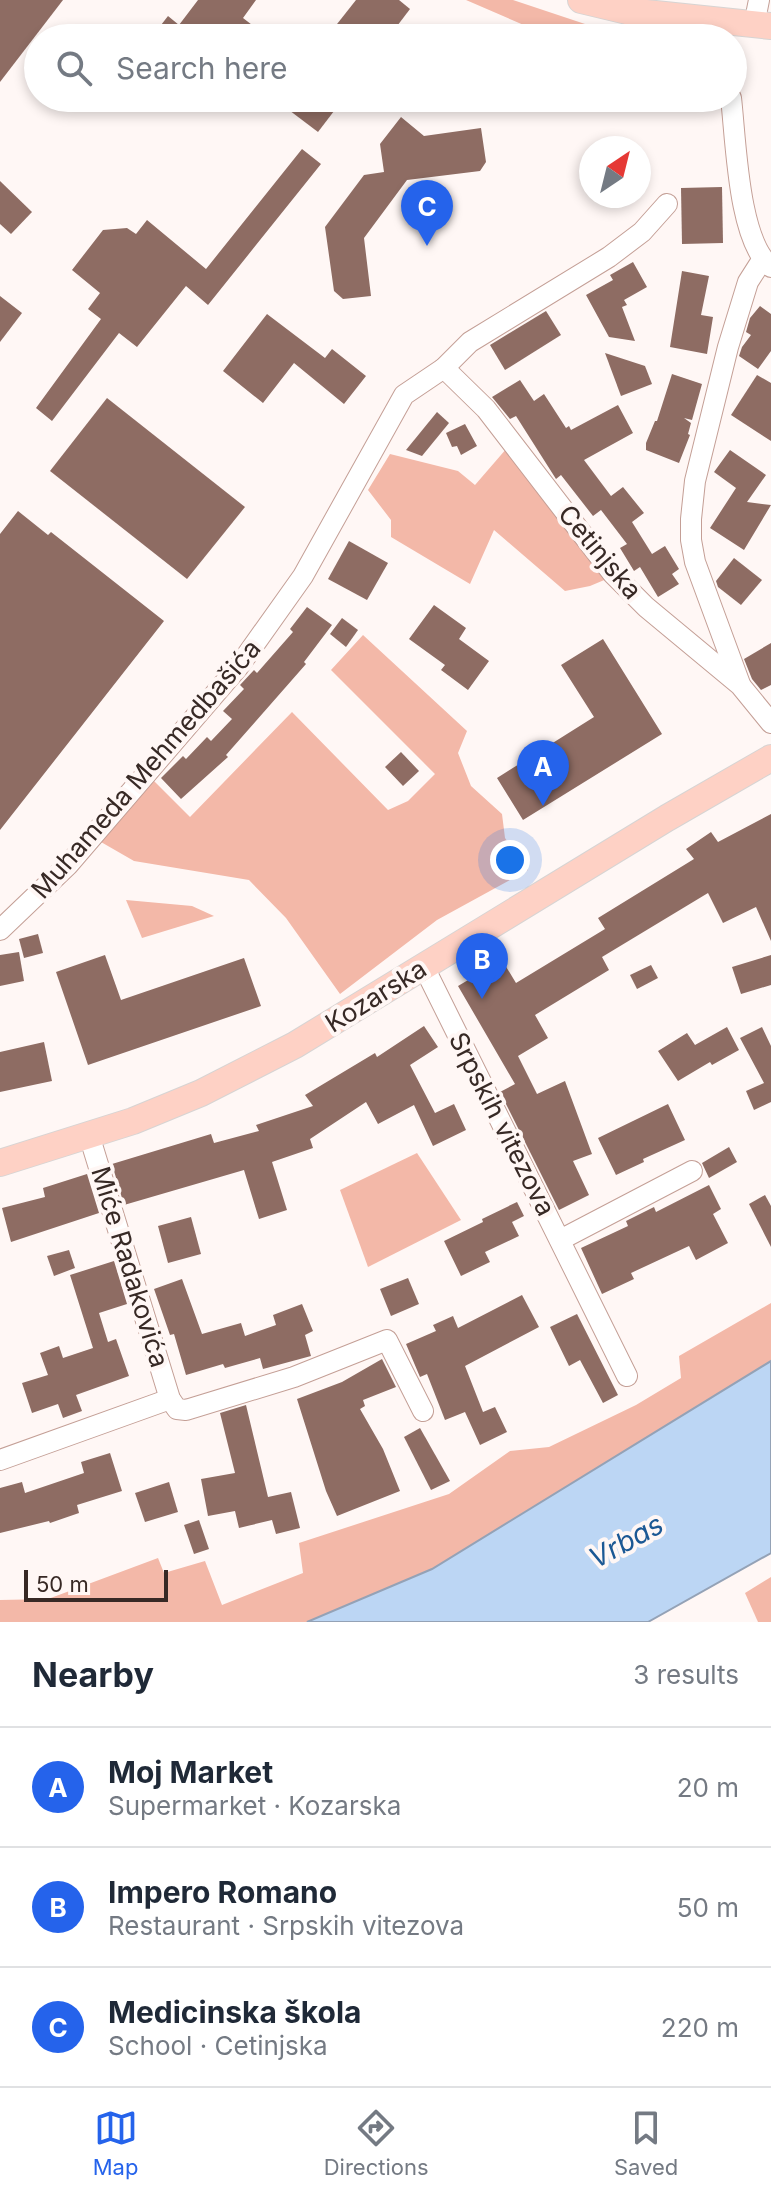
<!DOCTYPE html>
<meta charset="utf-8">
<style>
:root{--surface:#fff;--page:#f2f2f3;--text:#1f2937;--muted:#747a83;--line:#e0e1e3;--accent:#2563eb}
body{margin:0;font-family:Inter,sans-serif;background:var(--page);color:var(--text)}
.compass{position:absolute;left:579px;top:136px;width:72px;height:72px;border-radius:50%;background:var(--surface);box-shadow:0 4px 12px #0003;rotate:35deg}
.scale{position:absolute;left:24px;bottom:20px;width:144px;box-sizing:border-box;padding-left:8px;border:4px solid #372925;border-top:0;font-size:22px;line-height:28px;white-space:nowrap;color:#372925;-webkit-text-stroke:6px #fff7f5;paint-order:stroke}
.you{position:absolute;left:510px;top:860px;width:28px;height:28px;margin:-20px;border:6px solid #fff;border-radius:50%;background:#1a73e8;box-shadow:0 0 0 12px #1a73e833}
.badge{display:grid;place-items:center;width:52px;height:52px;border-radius:50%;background:var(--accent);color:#fff;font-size:26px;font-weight:700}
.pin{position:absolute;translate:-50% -66px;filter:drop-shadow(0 2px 4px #0008)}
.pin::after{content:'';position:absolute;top:42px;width:28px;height:24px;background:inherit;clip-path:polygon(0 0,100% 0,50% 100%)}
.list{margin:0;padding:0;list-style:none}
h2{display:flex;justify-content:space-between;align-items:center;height:104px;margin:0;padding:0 32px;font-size:34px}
h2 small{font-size:26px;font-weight:400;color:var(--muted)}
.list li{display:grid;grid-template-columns:52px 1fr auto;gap:24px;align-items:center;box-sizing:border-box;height:120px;padding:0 32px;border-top:2px solid var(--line)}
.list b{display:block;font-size:30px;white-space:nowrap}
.list p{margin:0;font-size:26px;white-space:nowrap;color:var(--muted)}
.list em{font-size:26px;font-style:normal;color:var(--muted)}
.icon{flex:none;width:44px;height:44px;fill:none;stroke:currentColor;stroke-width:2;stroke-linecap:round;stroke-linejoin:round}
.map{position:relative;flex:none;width:771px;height:1622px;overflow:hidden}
.search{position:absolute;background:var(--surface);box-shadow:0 4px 12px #0003;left:24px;right:24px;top:24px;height:88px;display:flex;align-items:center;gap:20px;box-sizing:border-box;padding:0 28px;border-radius:44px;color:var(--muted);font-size:30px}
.sheet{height:464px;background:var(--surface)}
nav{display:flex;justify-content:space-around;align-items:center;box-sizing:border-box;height:112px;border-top:2px solid var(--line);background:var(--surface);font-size:22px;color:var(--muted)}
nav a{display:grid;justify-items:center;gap:4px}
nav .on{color:var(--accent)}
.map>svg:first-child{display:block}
.green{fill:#f3b8a8}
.water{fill:#bcd6f4;stroke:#94a2b6;stroke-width:2}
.building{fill:#8e6c63}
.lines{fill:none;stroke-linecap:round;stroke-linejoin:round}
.minor-casing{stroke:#c49f96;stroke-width:22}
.major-casing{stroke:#d7d4d3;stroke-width:28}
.minor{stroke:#fff;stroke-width:20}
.major{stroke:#fed1c5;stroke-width:26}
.labels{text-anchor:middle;stroke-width:8;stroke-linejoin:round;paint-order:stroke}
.street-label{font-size:26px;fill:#372925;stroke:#fff7f5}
.water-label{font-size:28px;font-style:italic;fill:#1b5894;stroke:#fff7f5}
</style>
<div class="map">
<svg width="771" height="1622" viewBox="0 0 771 1622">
<rect width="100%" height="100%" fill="#fff7f5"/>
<g class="green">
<path d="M466 0H513L591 26 681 38H561L526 26Z"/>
<path d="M507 448 609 578 590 586 565 591 494 530 470 584 391 537V520L368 490 390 454 458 471 475 485Z"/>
<path d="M363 635 467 731 458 753 471 786 502 814 505 838 528 870 437 920 340 994 286 918 249 880 134 861 101 842 152 779 190 817 292 712 388 810 408 801 435 774 331 670Z"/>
<path d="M126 900 192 906 214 916 142 938Z"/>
<path d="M417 1153 461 1220 368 1267 340 1190Z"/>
<path d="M771 1303V1361L432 1569 307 1622H0V1600L48 1599 158 1558 164 1573 205 1561 222 1605 303 1573 299 1543 449 1494 510 1451 549 1447 636 1405 681 1378 679 1356Z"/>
<path d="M771 1577V1622H758L745 1593Z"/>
</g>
<path class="water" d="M771 1361V1553L648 1622H307L432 1569Z"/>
<g class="building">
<path d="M0 0H63L0 82Z"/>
<path d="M198 0H256L243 18 269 38H151L168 16 179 25Z"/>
<path d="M356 0H399L410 9 388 38H326Z"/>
<path d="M273 98H344L318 132Z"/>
<path d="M401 117 424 136 481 128 486 162 480 171 407 180 364 238 371 296 343 299 334 291 325 227 364 175 384 172 380 144Z"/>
<path d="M302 149 321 164 208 305 186 286 137 347 119 333 52 421 36 408 101 319 88 309 100 293 72 270 103 230 127 228 136 234 147 220 206 269Z"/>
<path d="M0 181 32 212 11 234 0 224Z"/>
<path d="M722 187 723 243 682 244 681 188Z"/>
<path d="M633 262 647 287 624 300 627 305 622 307 635 341 609 337 586 295 613 280 610 275Z"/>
<path d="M682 271 709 276 701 315 713 317 707 354 670 347Z"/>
<path d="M0 296 22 313 0 342Z"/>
<path d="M760 306 771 314V351L758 369 739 356 742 347 751 335 746 332 750 318Z"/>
<path d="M546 311 561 335 505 370 490 345Z"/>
<path d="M267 314 325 358 332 349 366 376 344 404 294 363 263 403 223 371Z"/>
<path d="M605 353 645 366 652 384 621 396Z"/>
<path d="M672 374 702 384 692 420 684 418 691 423 688 434 690 435 679 463 646 450V443L655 421H657Z"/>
<path d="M757 375 771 383V441L731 415Z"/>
<path d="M520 380 534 401 544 394 566 428 569 426 571 430 618 405 633 433 584 460 611 496 623 487 644 513 632 522 652 554 665 546 679 569 672 574 679 584 658 597 640 567 634 571 620 548 627 544 601 510 593 516 561 475 556 479 516 416 510 419 492 397Z"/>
<path d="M107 398 245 507 187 579 50 471Z"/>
<path d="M437 412 449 423 422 456 406 450Z"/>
<path d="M465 424 477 446 461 455 457 446 452 447 446 433Z"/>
<path d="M730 450 766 475 747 502 771 505 744 550 710 528 736 488 714 472Z"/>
<path d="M18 511 48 535 51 532 164 621 0 830V534Z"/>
<path d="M349 541 388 563 367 600 328 579Z"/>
<path d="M734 558 762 580 741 605 718 587 716 581Z"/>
<path d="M434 605 466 628 459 639 489 661 468 690 441 670 445 665 409 639Z"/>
<path d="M307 607 332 625 304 662 306 664 226 755 228 757 181 799 161 778 183 756 186 759 207 737 211 741 232 719 223 711 244 689 240 685 254 670 257 673 293 632 290 629Z"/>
<path d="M342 618 358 630 346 647 330 634Z"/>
<path d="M603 639 662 734 523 820 497 778 594 717 561 665Z"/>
<path d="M771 643V685L761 690 752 679 744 659Z"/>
<path d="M401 752 419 771 403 786 385 767Z"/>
<path d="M771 814V941L756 907 723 923 708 893 602 957 609 970 535 1015 548 1038 518 1056 537 1094 565 1081 592 1154 573 1161 589 1195 559 1210 500 1092 515 1084 458 986 502 960 516 983 605 929 598 918 694 859 686 849 711 832 718 842Z"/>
<path d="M38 934 43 953 24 958 19 939Z"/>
<path d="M19 952 24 981 0 986V955Z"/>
<path d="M105 955 121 1000 244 958 261 1006 88 1065 56 972Z"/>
<path d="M771 955V985L741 994 732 967Z"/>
<path d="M651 965 658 978 637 989 630 975Z"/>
<path d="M424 1026 438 1047 410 1065 435 1113 454 1104 466 1130 433 1146 414 1105 378 1124 366 1102 310 1139 313 1148 272 1162 287 1210 259 1219 244 1170 124 1205 112 1164 211 1134 214 1143 259 1131 256 1125 313 1106 305 1095 375 1053 377 1057Z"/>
<path d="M727 1027 739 1050 712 1065 710 1062 678 1081 658 1051 687 1033 695 1045Z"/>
<path d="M762 1027 771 1046V1102L754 1110 746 1091 764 1083 740 1038Z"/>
<path d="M44 1042 52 1081 0 1092V1052Z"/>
<path d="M668 1104 685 1140 643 1159 644 1162 616 1175 598 1138Z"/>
<path d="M729 1147 737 1162 709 1178 702 1163Z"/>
<path d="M87 1174 99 1213 11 1242 2 1208 45 1197 43 1188Z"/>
<path d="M709 1185 721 1209 713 1214 728 1243 696 1260 689 1246 631 1273 634 1279 602 1294 581 1248 628 1226 626 1221 654 1207 656 1212Z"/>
<path d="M765 1195 771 1206V1247L749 1204Z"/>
<path d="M517 1202 524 1216 512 1222 519 1236 485 1252 490 1262 461 1276 444 1241 483 1222 482 1219Z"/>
<path d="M191 1217 201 1254 168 1263 158 1226Z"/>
<path d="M69 1250 75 1268 54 1276 47 1256Z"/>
<path d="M114 1261 127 1304 99 1313 108 1342 116 1339 129 1376 76 1395 82 1411 63 1418 58 1404 32 1413 22 1383 48 1375 40 1353 59 1346 63 1358 93 1348 70 1275Z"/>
<path d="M408 1278 419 1304 391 1316 380 1289Z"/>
<path d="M182 1279 202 1334 241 1323 245 1336 276 1325 273 1315 302 1304 313 1331 305 1335 311 1356 263 1369 260 1358 225 1368 223 1364 186 1375 174 1334 170 1335 154 1289Z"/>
<path d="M522 1295 539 1327 465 1366 483 1412 495 1407 507 1432 480 1445 465 1412 445 1420 427 1374 420 1377 406 1344 436 1331 433 1325 453 1316 458 1328Z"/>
<path d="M577 1314 618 1395 603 1403 580 1360 569 1366 550 1327Z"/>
<path d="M382 1359 396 1387 363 1400 365 1406 360 1409 383 1449 400 1491 337 1516 326 1491 297 1399 342 1382Z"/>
<path d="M246 1405 268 1497 291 1492 300 1528 276 1534 272 1520 239 1528 235 1511 208 1516 201 1479 235 1473 220 1413Z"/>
<path d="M420 1428 450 1481 431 1490 404 1437Z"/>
<path d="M110 1453 122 1491 77 1505 79 1513 50 1523 49 1521 0 1533V1488L22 1482 25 1493 84 1473 81 1462Z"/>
<path d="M169 1482 178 1512 145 1522 135 1493Z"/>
<path d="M199 1520 209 1549 194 1554 184 1525Z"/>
</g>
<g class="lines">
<defs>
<g id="minor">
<path d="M754 25 759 0"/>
<path d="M731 98C736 140 738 241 771 267"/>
<path d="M444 368 486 409 613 574 646 607 740 685 771 723"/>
<path d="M740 684 695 562 691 540V519L695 481 728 347 748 282 762 260"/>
<path d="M0 930 68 865 239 666 303 576 404 395 444 368 470 342 609 257 642 232 667 204"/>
<path d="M423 965 627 1376"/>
<path d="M89 1135 170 1399 177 1409 186 1410 294 1377 387 1340 423 1411"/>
<path d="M560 1240 692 1171"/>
<path d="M0 1460 170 1399"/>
</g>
<g id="major">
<path d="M581 0 627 11 771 26"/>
<path d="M0 1163 133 1121 201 1093 295 1045 667 818 771 758"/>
</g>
</defs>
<use href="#minor" class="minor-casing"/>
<use href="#major" class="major-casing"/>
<use href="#minor" class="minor"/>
<use href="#major" class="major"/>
</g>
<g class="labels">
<g class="street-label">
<text transform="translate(600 552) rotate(50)" y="9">Cetinjska</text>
<text transform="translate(146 769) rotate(-49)" y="9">Muhameda Mehmedbašića</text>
<text transform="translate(376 996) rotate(-32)" y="9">Kozarska</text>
<text transform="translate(502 1124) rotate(63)" y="9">Srpskih vitezova</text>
<text transform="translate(130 1267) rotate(73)" y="9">Miće Radakovića</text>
</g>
<g class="water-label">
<text transform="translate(626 1541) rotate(-29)" y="10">Vrbas</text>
</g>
</g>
</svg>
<svg class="compass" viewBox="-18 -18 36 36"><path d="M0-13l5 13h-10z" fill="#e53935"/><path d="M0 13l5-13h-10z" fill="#747a83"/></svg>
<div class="scale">50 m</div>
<div class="you"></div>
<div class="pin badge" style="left:543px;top:806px">A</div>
<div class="pin badge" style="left:482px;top:999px">B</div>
<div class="pin badge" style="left:427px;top:246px">C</div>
<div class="search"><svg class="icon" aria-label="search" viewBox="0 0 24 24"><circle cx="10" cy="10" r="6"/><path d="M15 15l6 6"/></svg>Search here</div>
</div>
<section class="sheet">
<h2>Nearby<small>3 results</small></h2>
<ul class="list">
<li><span class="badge">A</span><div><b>Moj Market</b><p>Supermarket · Kozarska</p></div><em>20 m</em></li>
<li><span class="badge">B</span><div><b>Impero Romano</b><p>Restaurant · Srpskih vitezova</p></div><em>50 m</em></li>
<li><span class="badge">C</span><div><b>Medicinska škola</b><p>School · Cetinjska</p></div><em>220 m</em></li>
</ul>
</section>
<nav>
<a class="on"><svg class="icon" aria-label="map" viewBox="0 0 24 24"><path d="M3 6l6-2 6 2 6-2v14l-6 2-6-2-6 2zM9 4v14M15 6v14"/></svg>Map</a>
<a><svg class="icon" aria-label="directions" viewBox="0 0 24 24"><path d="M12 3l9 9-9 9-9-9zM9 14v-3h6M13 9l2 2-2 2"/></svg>Directions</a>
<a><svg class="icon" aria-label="saved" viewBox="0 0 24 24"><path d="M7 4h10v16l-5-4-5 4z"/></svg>Saved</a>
</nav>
